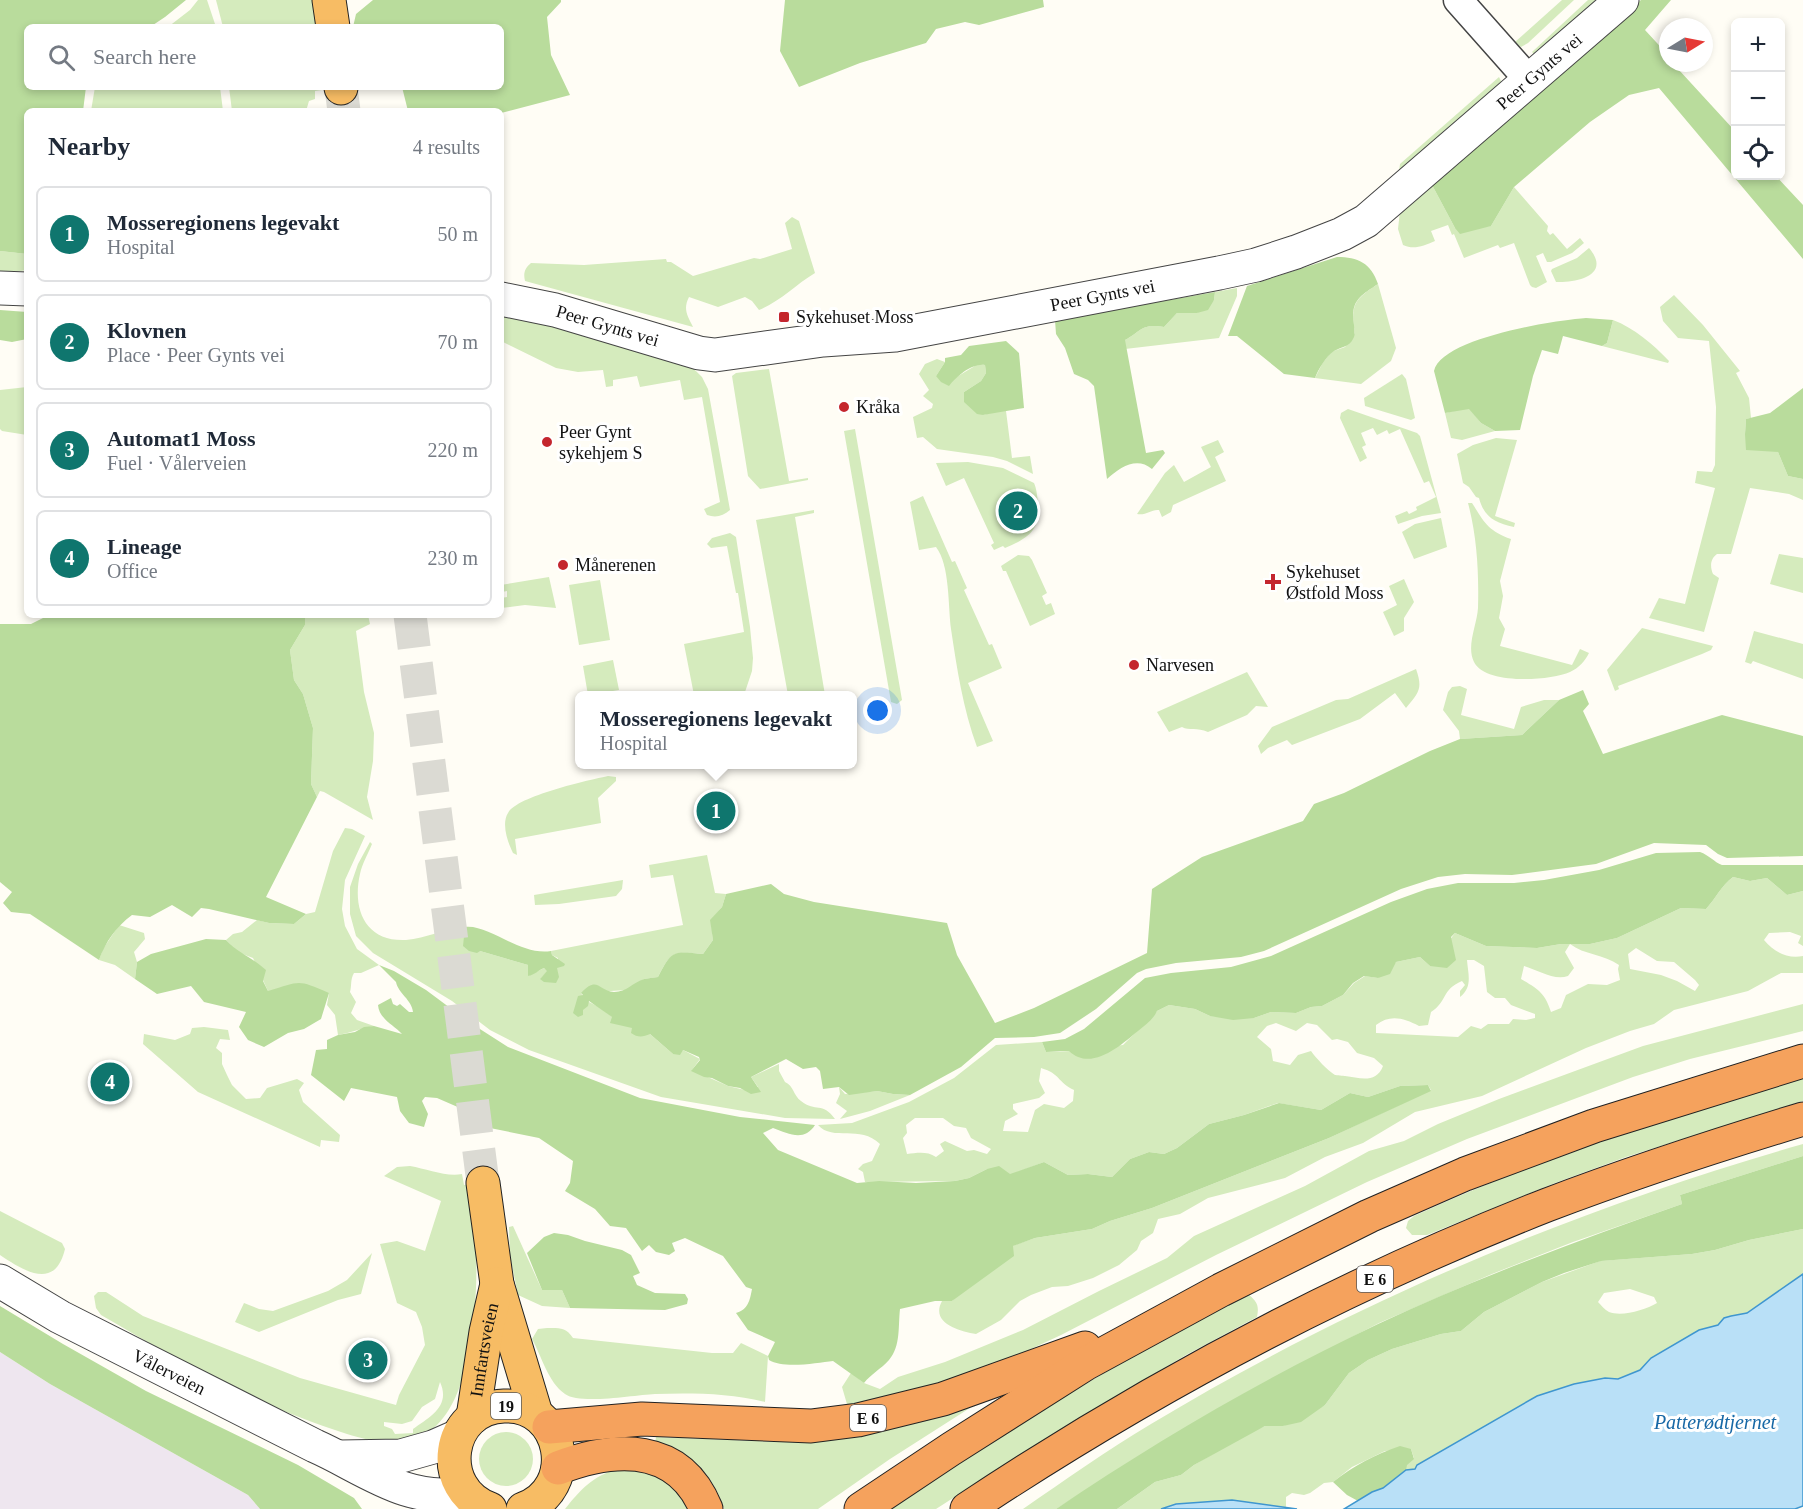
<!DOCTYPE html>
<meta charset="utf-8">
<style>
:root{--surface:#fff;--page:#f2f2f3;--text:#1f2937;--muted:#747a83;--line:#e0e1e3;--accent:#0f766e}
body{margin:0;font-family:"Times New Roman",serif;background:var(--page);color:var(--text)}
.controls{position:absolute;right:18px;top:18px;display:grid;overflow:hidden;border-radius:9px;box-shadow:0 3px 9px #0003}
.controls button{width:54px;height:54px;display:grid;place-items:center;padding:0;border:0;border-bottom:2px solid var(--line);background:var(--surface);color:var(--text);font:30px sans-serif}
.compass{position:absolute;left:1659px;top:18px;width:54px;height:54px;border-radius:50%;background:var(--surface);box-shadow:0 3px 9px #0003;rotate:80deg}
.you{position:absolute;left:878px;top:711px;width:21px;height:21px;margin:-15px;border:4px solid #fff;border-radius:50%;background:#1a73e8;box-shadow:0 0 0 9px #1a73e833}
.badge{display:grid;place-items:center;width:39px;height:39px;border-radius:50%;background:var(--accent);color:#fff;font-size:20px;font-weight:700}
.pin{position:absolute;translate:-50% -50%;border:3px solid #fff;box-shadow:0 2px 6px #0006}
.popup{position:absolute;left:575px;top:691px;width:282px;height:78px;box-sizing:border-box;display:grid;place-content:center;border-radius:9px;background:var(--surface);filter:drop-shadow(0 2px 4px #0005);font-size:20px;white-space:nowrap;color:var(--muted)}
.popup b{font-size:22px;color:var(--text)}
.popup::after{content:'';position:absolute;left:50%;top:100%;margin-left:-12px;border:12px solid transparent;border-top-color:var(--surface)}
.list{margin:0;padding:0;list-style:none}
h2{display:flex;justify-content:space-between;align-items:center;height:78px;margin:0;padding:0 24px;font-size:26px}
h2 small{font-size:20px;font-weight:400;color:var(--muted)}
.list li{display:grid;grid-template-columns:39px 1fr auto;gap:18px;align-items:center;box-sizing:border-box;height:96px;margin:0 12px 12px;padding:0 12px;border:2px solid var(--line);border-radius:9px}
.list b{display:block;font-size:22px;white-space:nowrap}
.list p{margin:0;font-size:20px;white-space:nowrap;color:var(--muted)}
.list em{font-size:20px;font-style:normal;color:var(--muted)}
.icon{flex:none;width:33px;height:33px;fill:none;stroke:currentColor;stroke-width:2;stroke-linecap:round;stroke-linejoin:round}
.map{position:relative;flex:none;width:1803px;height:1509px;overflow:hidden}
.search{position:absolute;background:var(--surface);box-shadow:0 3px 9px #0003;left:24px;top:24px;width:480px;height:66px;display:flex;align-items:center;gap:15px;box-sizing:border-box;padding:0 21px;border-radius:9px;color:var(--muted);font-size:22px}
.panel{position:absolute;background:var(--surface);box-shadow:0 3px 9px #0003;left:24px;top:108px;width:480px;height:510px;border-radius:9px}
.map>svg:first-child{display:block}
.industrial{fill:#eee6ef}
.green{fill:#d5ebbd;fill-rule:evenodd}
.forest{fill:#b9dc9c}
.water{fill:#b9e0f7;stroke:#3f96cf;stroke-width:1.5}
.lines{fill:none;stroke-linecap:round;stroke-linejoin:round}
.trunk-tunnel{stroke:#dbdad3;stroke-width:33;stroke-dasharray:33 16;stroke-linecap:butt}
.minor-casing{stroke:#444;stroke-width:31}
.tertiary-casing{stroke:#444;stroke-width:35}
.trunk-casing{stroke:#222;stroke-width:35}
.motorway-casing{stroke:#222;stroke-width:35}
.minor{stroke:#fff;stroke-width:28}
.tertiary{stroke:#fff;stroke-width:33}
.trunk{stroke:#f7bc64;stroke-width:33}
.motorway{stroke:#f5a25d;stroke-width:33}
.poi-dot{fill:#c4262e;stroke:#fff;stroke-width:2}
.labels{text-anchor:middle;stroke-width:6;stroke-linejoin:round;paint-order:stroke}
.shield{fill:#fff;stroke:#585858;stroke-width:1.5}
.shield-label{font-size:16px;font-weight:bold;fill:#111}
.street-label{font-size:18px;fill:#111;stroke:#fff}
.poi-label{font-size:18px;fill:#111;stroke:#fff;text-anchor:start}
.water-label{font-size:20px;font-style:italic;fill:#1768a6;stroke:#fff}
</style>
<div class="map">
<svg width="1803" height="1509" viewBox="0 0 1803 1509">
<rect width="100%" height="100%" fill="#fffdf5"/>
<path class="industrial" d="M0 1352 50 1384 248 1495 260 1509H0Z"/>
<g class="green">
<path d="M198 0H207L216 27H168L190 10Z"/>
<path d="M216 0H316L320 27H223Z"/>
<path d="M1562 0H1574L1528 43 1521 47 1515 42Z"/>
<path d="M1588 0H1605L1535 55 1532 52Z"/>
<path d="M1499 77 1502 83 1398 178 1400 164Z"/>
<path d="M95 87H220L223 111H91Z"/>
<path d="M229 87H329V89L315 91V99L309 101 306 111H232Z"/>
<path d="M1431 183 1455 228 1491 226 1514 187 1548 226 1547 231 1550 235 1553 233 1567 249 1580 238 1584 243 1572 253 1551 262H1547L1543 253 1536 256 1547 282 1536 288 1532 287 1530 285 1514 243 1500 248 1498 245 1464 258 1454 234 1452 235 1448 225 1431 231 1435 241C1423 246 1414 250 1403 245L1398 229 1400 211Z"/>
<path d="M792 217 799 221 815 273C795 285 781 301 759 310L752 301 745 297 718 307 689 297C683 309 687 315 693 327L525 281C523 273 525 268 531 263L584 265 666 259 667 262H671L693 276 754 258 760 259 792 249 785 223Z"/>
<path d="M1589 248C1612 275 1577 283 1556 282L1551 271 1552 269 1577 258Z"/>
<path d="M0 251 27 254V270L0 274Z"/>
<path d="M1378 284 1396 348 1391 361 1361 384 1315 378 1322 364 1331 352 1345 347 1355 333C1350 304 1355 299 1378 284Z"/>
<path d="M1237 288V296L1219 338 1125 349V340C1142 331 1141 323 1164 327L1177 313H1197L1214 300 1215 292Z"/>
<path d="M1674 295 1703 325 1740 371 1736 373 1749 398 1751 418 1746 419 1745 434 1778 452 1788 476 1803 479V500L1789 494 1750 488 1731 554H1717C1710 559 1710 567 1713 574L1719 578 1704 632 1649 618 1659 598 1685 604 1715 488 1695 483 1697 471 1712 472 1715 465 1716 407 1709 341 1678 338 1663 321 1660 307Z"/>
<path d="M503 312 693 368 702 377 708 389 730 510C723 516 716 518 707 515L704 509 720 502 702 397 684 400 680 380 640 387 637 376 613 380V386L606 387 603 370 578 372 556 368 501 341V319Z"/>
<path d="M1613 320C1634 328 1653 344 1669 361L1668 363 1602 346 1607 343Z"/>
<path d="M937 359 945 362 936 376 955 378 978 364 985 365 986 373 981 381 964 392 983 415 998 411H1006L1012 458 1030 456 1033 474 1007 461 993 457 937 449 923 437 917 438 913 417 932 408 933 404 923 396 929 390 919 374 925 364Z"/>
<path d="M769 369 789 481 808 478V480L760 489 748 476 732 376 736 373Z"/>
<path d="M1402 374 1406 379 1415 418 1411 420 1365 406 1364 398Z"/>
<path d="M27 387V435L2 431 0 429V390Z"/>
<path d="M1348 409 1417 433 1420 436 1441 513 1422 516 1398 524 1395 516 1407 511 1409 514 1417 510 1416 507 1436 497 1429 481 1424 483 1400 429 1389 434 1387 430 1377 435 1373 428 1361 433 1366 445 1362 447 1367 458 1360 462 1340 418 1341 413Z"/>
<path d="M1462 409H1470L1481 423 1495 431 1462 440 1451 438 1445 413Z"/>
<path d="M855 429 902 700 897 704 891 702 890 696 844 431Z"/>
<path d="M1496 438 1517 440 1495 516 1515 523 1514 527C1495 523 1484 517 1479 498L1476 497 1469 487 1463 483 1457 454 1473 445Z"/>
<path d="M1218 440 1224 452 1215 457 1226 481 1173 505 1171 512 1162 517 1159 510C1151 509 1146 516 1137 514L1165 473 1174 465 1184 482 1211 467 1201 447Z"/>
<path d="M968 462 1003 468 1034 483C1037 490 1037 496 1038 502 1041 531 1028 538 1005 548L1003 546 994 550 991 545 994 543 964 478 946 486 936 463Z"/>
<path d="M923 496 952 562 955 561 967 588 964 590 989 645 992 644 1002 668 968 683 993 741 977 747C963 709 957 669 951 629 948 606 950 565 936 547L919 550 910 502Z"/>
<path d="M1468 503H1472C1484 522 1488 531 1511 539L1500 581 1503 596 1499 618 1505 629 1500 646 1572 665 1580 649 1589 653C1585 661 1579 668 1570 672 1550 681 1485 685 1474 662 1466 646 1477 625 1478 608 1479 572 1477 537 1468 503Z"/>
<path d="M814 510V513L795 517 825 695H788L756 520Z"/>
<path d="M1441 518 1447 547 1414 559 1402 532 1415 524Z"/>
<path d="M730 533 736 537 750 627 753 658 752 671 744 695H694L684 644 744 632 738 593H736L727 546 711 548 707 544 712 538Z"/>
<path d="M1779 554 1803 558V593L1770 584Z"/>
<path d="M1018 555 1029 556 1032 560 1047 593 1042 596 1046 605 1051 603 1055 614 1030 626 1006 571H1003L1001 566Z"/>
<path d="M549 577 556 608 525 605 501 608V598L507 597V591L502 592 501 585Z"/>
<path d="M1404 579 1414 602 1404 618V631L1394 636 1383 612 1397 605 1389 586Z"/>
<path d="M600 580 610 640 579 645 569 585Z"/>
<path d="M305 615H368L370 624 356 631 364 692 374 733 373 761 367 797 373 820 324 792 320 791 317 797 311 784 313 728 303 694 294 680 290 650 305 625Z"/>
<path d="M1642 628 1713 646 1711 650 1702 654 1618 686 1619 689 1615 691 1607 670Z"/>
<path d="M1754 631 1803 644V679L1753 661 1751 664 1745 662Z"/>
<path d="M613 660 619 690 588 695 583 666Z"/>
<path d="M1416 669C1423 689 1419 692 1406 708L1395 693 1360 719 1292 745 1287 740 1268 748 1261 754 1258 746 1272 727 1336 700 1348 699Z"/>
<path d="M1247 672 1268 707 1256 706 1247 715 1208 732C1197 727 1189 731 1182 727L1169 732 1157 712Z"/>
<path d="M1460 686 1467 689 1461 715 1514 729 1521 707 1544 700H1559L1522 735 1460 739 1459 731 1443 710 1448 692 1452 687Z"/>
<path d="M608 776 616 777V781L598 798 601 823 515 839 517 855 513 853C508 843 501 824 508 813 517 796 589 780 608 776Z"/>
<path d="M345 828 352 829 365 836 345 880 342 909 345 926 357 949 379 965 361 973H354C350 980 352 985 350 992L356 1002 351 1013 357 1020 374 1026C361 1028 351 1033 338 1035L335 1015 327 1005 329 993 268 991 253 958 237 952 226 940 233 934 242 932 257 920 269 923 294 924 306 914 315 912 333 851Z"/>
<path d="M370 842 372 844C368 854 362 864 360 874 352 909 365 942 406 940 426 938 445 929 465 927L464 935 480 951 528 965V976L544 968 548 971 540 979 557 967 558 958 552 955 551 951 683 925 673 875 651 878 649 865 707 855 715 893 726 894 722 907 711 920 713 940 703 954C674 951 671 951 658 977L644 979 626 990 581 993 585 1000 601 1008 615 1019 643 1028 673 1054 683 1050 700 1059 692 1070 728 1086 745 1090 758 1087 751 1077 779 1064V1071L785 1082C794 1086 793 1095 801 1101 816 1113 822 1101 835 1119L785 1118 661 1097 529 1050 490 1030 452 1001 373 953 356 936 350 914V887L358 864Z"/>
<path d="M1733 877 1750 881 1767 878 1787 895 1803 891V946L1798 943 1801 936 1790 932 1769 933 1764 940C1774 952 1787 959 1803 956V973H1781L1748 991 1674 1010 1654 1024 1630 1031 1586 1048 1482 1096 1415 1112 1363 1143 1325 1157 1285 1178 1208 1198 1180 1214 1158 1219 1153 1233 1141 1241 1137 1250 1119 1265 1093 1278 1068 1286 1052 1287 1031 1295 1020 1301 1001 1320 976 1334C959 1331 930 1323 942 1301H952L1012 1246 1035 1238 1092 1229 1110 1221 1152 1208 1329 1138 1431 1090 1428 1085 1400 1086 1368 1097 1350 1093 1321 1110 1278 1103 1244 1115 1209 1124 1177 1148 1164 1154 1149 1152 1130 1159 1112 1177 1088 1174 1068 1175 1044 1162 1010 1175 987 1169 969 1178 955 1181 865 1182 863 1172 858 1169 863 1164 872 1161 880 1144C860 1124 833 1142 818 1125L852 1123 909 1102 954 1078 996 1045 1042 1042 1046 1052H1060L1123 1045 1157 1011 1169 1005 1195 1009 1210 1016 1254 1018 1271 1012 1296 1013 1311 1007 1322 1006 1343 995 1354 983 1365 976 1378 978 1396 962 1420 957 1430 966 1455 933 1486 946 1537 948 1561 944H1590L1617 938 1681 908 1706 909C1716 898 1721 886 1733 877ZM1570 944C1584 955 1604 954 1619 965L1618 969 1620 980 1607 985 1588 984 1566 995 1561 1008 1551 1012C1545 993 1538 989 1521 979L1524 966C1538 970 1554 981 1568 976L1574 968 1565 952ZM1636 948 1657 961 1674 962 1695 980 1699 985 1695 991 1677 981 1661 975 1630 969 1628 954ZM1467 960H1474L1484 966 1487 992 1495 998H1505L1511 1005 1535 1014V1018L1526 1020 1513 1019 1509 1024H1488L1481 1029 1471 1026 1458 1037 1376 1033V1025C1390 1014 1404 1018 1419 1026L1428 1025 1431 1012C1448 1001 1441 990 1462 981L1465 985 1460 991V997C1473 987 1468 974 1467 960ZM1276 1023 1296 1031 1307 1023 1317 1025 1332 1040 1337 1039 1348 1042 1357 1053 1374 1058 1383 1066C1376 1084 1360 1078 1345 1076 1344 1076 1336 1075 1335 1075 1328 1071 1316 1058 1311 1051L1298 1055 1290 1065 1273 1061 1271 1049 1257 1037 1267 1026ZM1041 1068C1061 1074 1057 1082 1074 1090L1073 1101 1064 1108 1044 1104 1035 1110 1028 1132 1003 1131 1005 1121 1018 1114 1013 1109V1104L1039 1098 1045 1093 1039 1081ZM915 1118H943L954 1126 966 1128 971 1138 991 1149 987 1154 974 1150 967 1151 945 1141 940 1144 944 1151 936 1157C927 1151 917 1153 907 1154L903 1138 907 1133 906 1125Z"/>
<path d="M623 880 622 889 616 896 559 904 535 905 534 895Z"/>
<path d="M119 925 144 933 145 939 134 952 137 962 135 979 115 965 99 960 103 949Z"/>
<path d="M1803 1004V1031L1690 1059 1633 1077 1467 1139 1367 1182 1216 1255 1061 1335 986 1370 849 1411 842 1387 851 1373 864 1383 880 1389 898 1377 945 1362 1023 1330 1099 1291 1167 1258 1194 1236 1305 1186 1369 1151 1404 1141 1438 1124 1499 1099 1643 1046Z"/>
<path d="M204 1027 228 1030 230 1040 220 1039 216 1048 222 1053V1064L227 1075 232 1085 246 1099 260 1098 267 1088 297 1079 304 1083 299 1090 303 1102 340 1135 339 1142 321 1140 320 1147 198 1092 143 1044 144 1034 175 1040 190 1034 192 1028Z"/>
<path d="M1803 1075V1101L1626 1157 1555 1183 1427 1235H1412L1406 1228 1408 1221 1414 1216C1540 1158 1671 1116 1803 1075Z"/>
<path d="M839 1087 845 1094 877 1091 893 1094 910 1095 870 1111 840 1119 847 1111 836 1103 840 1094Z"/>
<path d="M1803 1144V1156L1680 1195 1682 1204 1573 1242 1492 1274 1379 1323 1249 1391 1195 1422 1056 1509H1023C1065 1480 1107 1450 1151 1424 1353 1302 1576 1209 1803 1144Z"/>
<path d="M410 1166C427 1169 446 1177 462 1174L464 1185 472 1184C477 1244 480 1296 468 1356 463 1380 455 1407 437 1425 428 1434 412 1442 400 1443 385 1445 361 1438 347 1434 259 1407 180 1361 101 1315L96 1308 94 1296 98 1292H106L143 1316 300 1378 396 1405 399 1395 425 1345 422 1327 416 1312 397 1303 380 1244 397 1241 425 1251 441 1201 384 1176 397 1167ZM440 1382C451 1406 430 1417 413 1429V1433L395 1434 392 1429 384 1426V1422L402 1424 412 1421 422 1407 435 1399Z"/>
<path d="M0 1211 62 1243 65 1249C55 1291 24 1271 0 1255Z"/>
<path d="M513 1226 542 1290H562L570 1308 542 1306 518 1295 510 1256 509 1227Z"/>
<path d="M1803 1229V1306L1772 1295 1747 1313 1731 1316 1724 1318 1718 1325 1699 1330 1651 1358 1640 1370 1626 1376 1616 1400 1372 1492 1414 1458 1411 1449 1385 1451 1352 1467 1333 1482 1324 1483 1310 1493 1304 1495 1292 1493 1286 1497V1507L1297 1509H1117L1155 1482 1181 1475 1194 1465 1243 1436 1265 1426H1283L1325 1405 1349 1373 1368 1360 1392 1349 1441 1334 1461 1331 1484 1312 1542 1282 1600 1261 1692 1254 1715 1250 1749 1240ZM1630 1289 1654 1297 1657 1303C1645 1310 1622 1317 1609 1312 1605 1310 1601 1305 1598 1302L1604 1293Z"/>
<path d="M372 1253 361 1294 338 1300 259 1332 235 1322 244 1303 259 1309 273 1311 328 1291 347 1280Z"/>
<path d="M1249 1295C1258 1302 1259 1307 1257 1317L1186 1355 1048 1437 936 1509H891C1005 1430 1124 1357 1249 1295Z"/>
<path d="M547 1328C559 1328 566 1327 573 1338L712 1353H733L741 1343 768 1356 765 1402C730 1393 691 1393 655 1394 634 1395 580 1405 565 1394 548 1382 542 1357 532 1339L538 1329Z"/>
<path d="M973 1406 890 1459 818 1509H724C712 1472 692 1454 655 1444L656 1437 783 1442 838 1437Z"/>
<circle cx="506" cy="1459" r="27"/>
<path d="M617 1469H631L663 1476 692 1509H565C580 1490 593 1476 617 1469Z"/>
</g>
<g class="forest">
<path d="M0 0H186L165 17 150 27H27V87H86L83 111H27V254L0 251Z"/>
<path d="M373 0H561V2L547 17 551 55 570 95 501 113V111H408L402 87H501V27H353L356 14Z"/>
<path d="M785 0H1043L1044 7 979 25 965 22 936 29 926 43 860 63 799 87 780 51Z"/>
<path d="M1641 0H1671L1645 30 1668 55V63H1675L1679 70 1735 131 1736 176H1776L1803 205V259L1659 88 1629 95 1590 122 1514 187 1491 226 1460 234 1455 228 1431 183Z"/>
<path d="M1337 257C1358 257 1371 263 1378 284 1360 296 1350 301 1354 325 1354 330 1356 334 1353 339 1349 347 1341 347 1334 351 1326 356 1318 370 1315 378L1284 374 1237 336H1228L1247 286Z"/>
<path d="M1215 292 1214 300 1208 310 1197 313H1177L1164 327C1141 323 1142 331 1125 340L1146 453 1163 450 1165 453 1152 469C1137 456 1120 467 1107 479L1094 386 1088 380 1074 374 1065 348 1056 334 1055 320Z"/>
<path d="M0 310 27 312V339L12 342 0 340Z"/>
<path d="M1586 318 1613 320 1607 343 1602 346 1563 336 1558 354 1542 350 1533 376 1520 430 1495 431 1481 423 1469 409 1445 413 1434 371C1441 338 1556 320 1586 318Z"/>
<path d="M1006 341 1019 353 1024 408 983 415 977 414 964 402V392L981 381 986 373 985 365C972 363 957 376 949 386L941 382 936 376 945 362V358L961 355 969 346Z"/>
<path d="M1803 388V479L1788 476 1778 452 1746 450 1745 434 1746 419 1770 413Z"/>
<path d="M49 615H305V625L290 650 294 680 303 694 313 728 311 784 317 797 266 897 306 914 294 924 269 923 209 909 201 908 192 917 172 905 150 917 132 915C116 927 106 941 99 960L30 914 11 912 3 903 12 892 0 882V624H31Z"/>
<path d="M1583 690 1589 704 1583 711 1603 754 1722 715 1803 736V856L1727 858 1718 854 1706 845 1654 843 1596 864 1512 875 1465 874 1438 877 1401 889 1264 951 1241 957 1176 963 1146 969 1137 973 1096 1009 1060 1033 1034 1037 995 1038 961 1067 910 1095 893 1094 877 1091 849 1095 839 1087 823 1089 820 1071 816 1067 803 1069 786 1059 751 1077 761 1092 751 1094 740 1088 728 1086 712 1078 704 1077 691 1071 700 1060 699 1057 683 1050 680 1055 673 1054 650 1034C643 1037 638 1038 631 1033L632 1028 610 1023 612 1017 589 1001 588 1006 583 1010V1015L578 1017 573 1013 578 996 583 995 581 993C598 975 598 991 614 992 627 992 632 983 644 979 648 978 653 978 658 977 672 950 673 951 703 954L713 940 710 920 722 907 726 894 771 884 784 894 814 902 947 923 957 955 995 1023 1034 1008 1147 953 1152 889 1202 857 1303 821 1314 804 1344 793 1430 751 1460 739 1522 735 1559 700Z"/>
<path d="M1700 852C1709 855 1714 862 1722 865H1803V891L1787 895 1767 878 1750 881 1733 877C1721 886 1716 898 1706 909L1681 908 1617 938 1590 944H1561L1537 948 1486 946 1455 933 1451 937 1456 960 1447 968 1430 966 1420 957 1396 962 1390 974 1378 978 1364 976 1353 983 1343 995 1322 1006 1311 1007 1296 1013 1271 1012 1254 1018 1233 1020 1210 1016 1195 1009 1169 1005 1157 1011C1153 1020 1145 1025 1138 1031 1120 1046 1091 1072 1069 1051L1046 1052 1042 1042 1065 1039 1084 1029 1145 978 1171 973 1231 967 1271 956 1391 902 1427 889 1458 883H1514L1544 880 1599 870 1656 853Z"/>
<path d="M465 927C489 924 520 956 551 951L552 955 565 964 564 966 557 968 559 977 556 983 544 982 540 979 547 971 544 968C538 970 535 975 528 976V965L480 951 477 953 469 951 463 946Z"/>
<path d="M206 939 226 940C239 954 252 957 266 970L263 981 268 991C301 981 297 979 329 993L321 1019 304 1029 288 1033 264 1047 248 1040 239 1027 246 1012 204 1002 191 986 157 994 135 979 137 962 151 954Z"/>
<path d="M379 965 394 971 426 990 469 1022 508 1047 640 1098 740 1117 815 1125C804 1142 789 1134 773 1128L763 1133 778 1150 857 1183 879 1181 916 1183 955 1181 969 1178 987 1169 999 1166 1010 1174 1044 1162 1068 1175 1088 1174 1112 1177 1130 1159 1149 1152 1164 1154 1177 1148 1209 1124 1244 1115 1279 1103 1321 1110 1350 1093 1368 1097 1400 1086 1428 1085 1431 1091 1329 1138 1152 1208 1110 1221 1092 1229 1035 1238 1013 1246 1014 1256 952 1301H935L900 1309C898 1326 901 1346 889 1360 881 1369 871 1374 864 1383L833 1361C817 1363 783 1369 769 1360L768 1356 775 1342 748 1330 736 1313C748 1310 750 1300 752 1289L746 1287 723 1256 685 1238 672 1243 675 1251 669 1255 656 1252 649 1245 642 1251 626 1228 610 1226 595 1209 565 1191 570 1183 573 1161 539 1138 485 1127 460 1108 437 1098 425 1097 422 1101 428 1114 424 1127 409 1123 400 1111 397 1097 351 1088 344 1101 311 1075 316 1050 327 1049V1040L338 1035 355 1032 364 1027 374 1026 402 1034C394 1025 379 1019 378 1005L391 998 393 1004 397 1006 400 1004 409 1012H413C412 1000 398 993 396 982Z"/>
<path d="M1803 1156V1229L1749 1240 1715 1250 1692 1254 1601 1261 1564 1273 1542 1282 1484 1312 1461 1331 1441 1334 1392 1349 1368 1360 1349 1373 1325 1405 1301 1422 1283 1426H1265L1194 1465 1181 1475 1155 1482 1117 1509H1056C1158 1440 1266 1377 1378 1324 1477 1278 1579 1240 1682 1204L1680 1195Z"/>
<path d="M554 1233 568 1235 585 1241 622 1250 631 1255 640 1273 633 1276 637 1285 655 1293 685 1294 688 1299 687 1304 665 1310 570 1308 562 1290H542L527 1253 544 1237Z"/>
<path d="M0 1306 63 1344 146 1391 298 1465 354 1498 362 1509H260L248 1495 50 1384 0 1352Z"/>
<path d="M1400 1446 1411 1449 1414 1459 1407 1465 1406 1470 1383 1488 1358 1501 1347 1495 1333 1482C1353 1466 1376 1454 1400 1446Z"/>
</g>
<g class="water">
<path d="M1803 1274V1506L1795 1509H1344L1372 1492 1383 1488 1406 1470 1415 1469 1417 1465 1537 1396 1574 1384 1605 1378 1618 1379 1640 1370 1651 1358 1699 1330 1718 1325 1724 1318 1731 1316 1747 1313Z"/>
<path d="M1232 1500 1297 1509H1161L1176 1504Z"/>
</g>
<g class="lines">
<g class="trunk-tunnel">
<path d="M341 88 344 111"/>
<path d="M410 615 483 1183"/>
</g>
<defs>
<path id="minor" d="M1458 0 1529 80"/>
<g id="tertiary">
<path d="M0 288 27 289"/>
<path id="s1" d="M501 299 555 310 699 353 715 355 823 340 895 335 1219 273 1256 265 1296 252 1342 234 1366 221 1622 0"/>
<path id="s2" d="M0 1281 60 1317 315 1446C363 1467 409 1506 465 1492"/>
<path d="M340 1457 401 1456 433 1447 458 1436"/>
</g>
<g id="trunk">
<path d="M329 0 333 27"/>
<path d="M341 87V88"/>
<path d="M483 1183 497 1284 536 1414"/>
<path id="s3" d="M473 1417 486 1332 497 1284"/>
<path d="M490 1509C435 1489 446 1408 504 1406 564 1403 580 1489 523 1509"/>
</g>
<g id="motorway">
<path d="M549 1427 642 1419 811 1426 858 1420 943 1399 1085 1348"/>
<path d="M558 1468C616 1446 679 1443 706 1509"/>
<path d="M861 1509 951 1449 1085 1364 1221 1290 1369 1216 1465 1174 1594 1126 1803 1061"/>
<path d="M967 1509C1149 1388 1343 1285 1547 1205 1631 1173 1717 1145 1803 1119"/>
</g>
</defs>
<use href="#minor" class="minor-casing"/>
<use href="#tertiary" class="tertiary-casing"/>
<use href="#trunk" class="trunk-casing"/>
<use href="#motorway" class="motorway-casing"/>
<use href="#minor" class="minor"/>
<use href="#tertiary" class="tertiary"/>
<use href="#trunk" class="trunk"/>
<use href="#motorway" class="motorway"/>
</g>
<g class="poi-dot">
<rect x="778" y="311" width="12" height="12" rx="3"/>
<circle cx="844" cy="407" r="6"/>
<circle cx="547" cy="442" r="6"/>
<circle cx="563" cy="565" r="6"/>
<path d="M1270 573h6v6h6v6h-6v6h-6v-6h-6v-6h6z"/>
<circle cx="1134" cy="665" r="6"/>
</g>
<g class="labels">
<g class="shield">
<rect x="1357" y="1266" width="36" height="26" rx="4.5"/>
<rect x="491" y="1393" width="30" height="26" rx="4.5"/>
<rect x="850" y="1405" width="36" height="26" rx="4.5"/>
</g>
<g class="shield-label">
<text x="1375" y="1285">E 6</text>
<text x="506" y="1412">19</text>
<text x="868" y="1424">E 6</text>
</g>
<g class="street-label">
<text dy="6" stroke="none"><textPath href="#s1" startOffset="1118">Peer Gynts vei</textPath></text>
<text dy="6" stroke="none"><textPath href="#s1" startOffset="614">Peer Gynts vei</textPath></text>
<text dy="6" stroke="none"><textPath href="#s1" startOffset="110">Peer Gynts vei</textPath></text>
<text dy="6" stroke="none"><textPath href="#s3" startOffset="68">Innfartsveien</textPath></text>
<text dy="6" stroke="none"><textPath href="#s2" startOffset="192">Vålerveien</textPath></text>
</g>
<g class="poi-label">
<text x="796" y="323">Sykehuset Moss</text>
<text x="856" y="413">Kråka</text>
<text x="559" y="438">Peer Gynt<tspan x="559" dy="21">sykehjem S</tspan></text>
<text x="575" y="571">Månerenen</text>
<text x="1286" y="578">Sykehuset<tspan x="1286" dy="21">Østfold Moss</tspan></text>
<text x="1146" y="671">Narvesen</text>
</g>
<g class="water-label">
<text x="1715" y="1429">Patterødtjernet</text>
</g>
</g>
</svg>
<div class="controls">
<button>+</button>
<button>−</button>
<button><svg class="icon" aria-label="locate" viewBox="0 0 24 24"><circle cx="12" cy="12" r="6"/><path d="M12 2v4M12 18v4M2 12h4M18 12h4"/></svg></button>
</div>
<svg class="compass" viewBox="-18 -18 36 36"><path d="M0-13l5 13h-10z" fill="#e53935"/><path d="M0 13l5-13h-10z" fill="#747a83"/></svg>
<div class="you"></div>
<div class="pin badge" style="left:716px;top:811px">1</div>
<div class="popup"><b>Mosseregionens legevakt</b>Hospital</div>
<div class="pin badge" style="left:1018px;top:511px">2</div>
<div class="pin badge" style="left:368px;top:1360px">3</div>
<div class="pin badge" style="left:110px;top:1082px">4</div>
<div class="search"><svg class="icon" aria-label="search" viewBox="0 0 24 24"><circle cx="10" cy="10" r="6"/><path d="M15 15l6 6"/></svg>Search here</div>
<section class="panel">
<h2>Nearby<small>4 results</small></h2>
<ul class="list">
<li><span class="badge">1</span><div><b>Mosseregionens legevakt</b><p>Hospital</p></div><em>50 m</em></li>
<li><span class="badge">2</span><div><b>Klovnen</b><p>Place · Peer Gynts vei</p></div><em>70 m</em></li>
<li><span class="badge">3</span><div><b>Automat1 Moss</b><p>Fuel · Vålerveien</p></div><em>220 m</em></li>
<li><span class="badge">4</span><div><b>Lineage</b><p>Office</p></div><em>230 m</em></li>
</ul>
</section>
</div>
